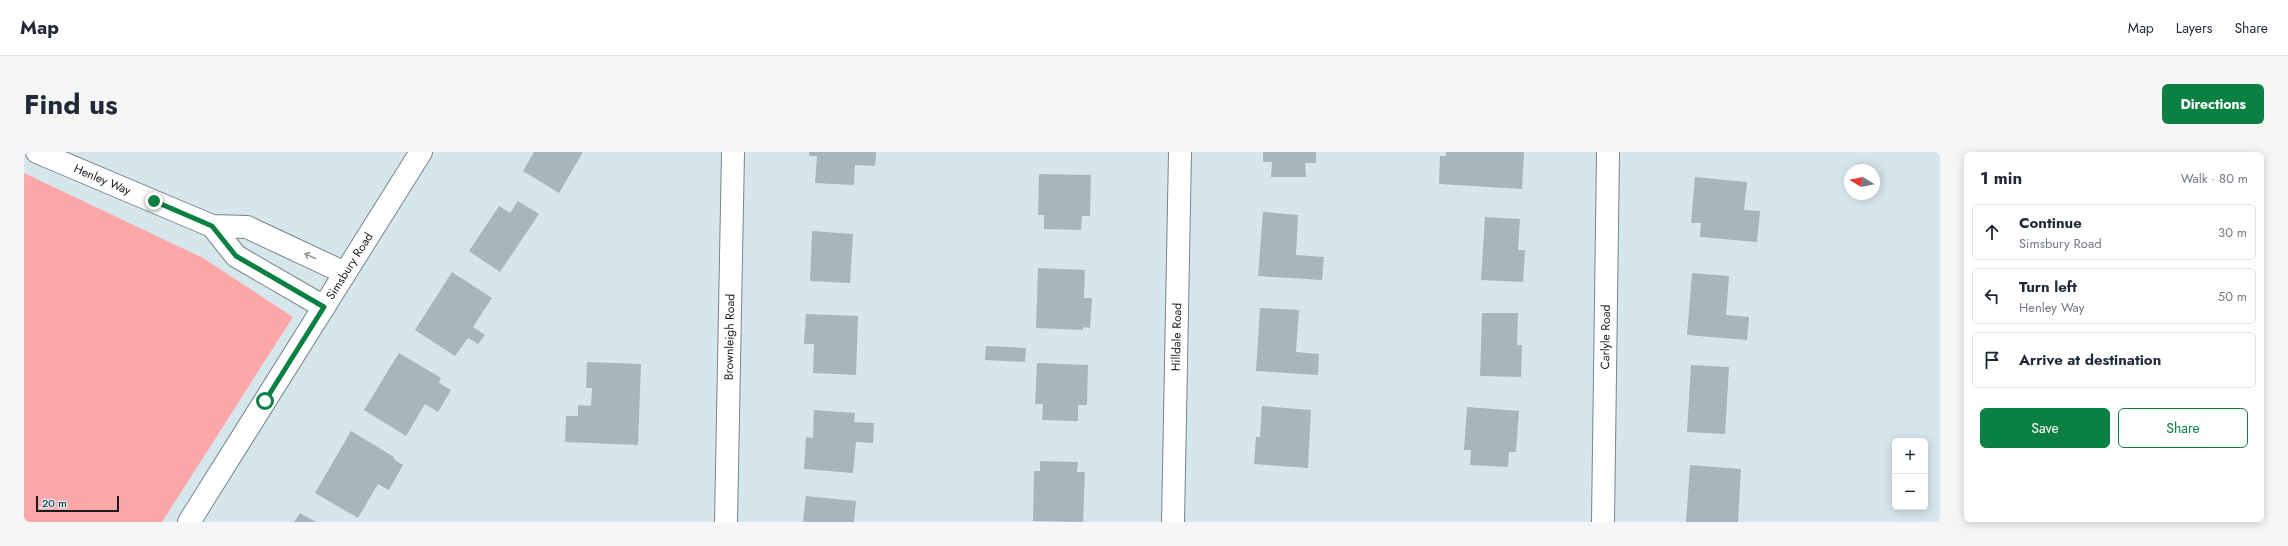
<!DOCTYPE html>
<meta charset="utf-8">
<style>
:root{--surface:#fff;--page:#f6f6f7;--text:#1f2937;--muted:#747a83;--line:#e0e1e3;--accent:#0b8043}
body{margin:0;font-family:Jost,sans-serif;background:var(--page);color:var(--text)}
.controls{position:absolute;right:12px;bottom:12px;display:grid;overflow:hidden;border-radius:6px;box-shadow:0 2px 10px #0003}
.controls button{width:36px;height:36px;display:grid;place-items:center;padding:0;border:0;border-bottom:1px solid var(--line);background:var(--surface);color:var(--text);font:20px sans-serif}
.compass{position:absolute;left:1820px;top:12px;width:36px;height:36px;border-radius:50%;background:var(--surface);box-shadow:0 2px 10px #0003;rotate:280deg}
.scale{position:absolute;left:12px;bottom:10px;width:83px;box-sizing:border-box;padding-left:4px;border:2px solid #161b1e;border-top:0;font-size:11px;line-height:14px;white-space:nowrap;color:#161b1e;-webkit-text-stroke:3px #d6e6ed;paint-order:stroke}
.stop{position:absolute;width:12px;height:12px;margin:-9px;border:3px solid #0b8043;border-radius:50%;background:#fff}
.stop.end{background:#0b8043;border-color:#fff;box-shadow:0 1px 4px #0008}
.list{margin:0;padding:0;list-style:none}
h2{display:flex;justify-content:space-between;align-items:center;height:52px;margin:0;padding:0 16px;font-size:17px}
h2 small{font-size:13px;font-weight:400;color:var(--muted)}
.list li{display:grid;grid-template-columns:26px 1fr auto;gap:12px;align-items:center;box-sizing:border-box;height:56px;margin:0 8px 8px;padding:0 8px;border:1px solid var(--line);border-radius:6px}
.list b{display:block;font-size:15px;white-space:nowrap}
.list p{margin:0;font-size:13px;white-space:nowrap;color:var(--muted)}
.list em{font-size:13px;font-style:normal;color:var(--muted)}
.actions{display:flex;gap:8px;padding:12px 16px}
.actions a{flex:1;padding:9px 0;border:1px solid var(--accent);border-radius:6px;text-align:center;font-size:14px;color:var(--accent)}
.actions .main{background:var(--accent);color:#fff}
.icon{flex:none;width:22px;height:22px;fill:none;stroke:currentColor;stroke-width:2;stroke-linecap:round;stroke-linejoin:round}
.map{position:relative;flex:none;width:1916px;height:370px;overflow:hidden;border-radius:6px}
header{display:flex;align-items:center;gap:24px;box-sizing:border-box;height:56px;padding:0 20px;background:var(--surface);border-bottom:1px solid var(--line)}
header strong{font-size:19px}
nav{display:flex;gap:22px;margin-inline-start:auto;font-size:14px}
.intro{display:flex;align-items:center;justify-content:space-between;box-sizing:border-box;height:96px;padding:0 24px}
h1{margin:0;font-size:28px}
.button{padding:10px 18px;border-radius:6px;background:var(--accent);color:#fff;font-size:14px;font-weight:700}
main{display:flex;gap:24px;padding:0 24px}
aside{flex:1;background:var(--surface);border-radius:6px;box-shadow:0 2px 10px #0003}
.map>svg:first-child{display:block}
.green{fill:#fea7a8}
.building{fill:#a7b6bd}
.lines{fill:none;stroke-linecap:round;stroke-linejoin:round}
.street-casing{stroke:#77868c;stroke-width:24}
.secondary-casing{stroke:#77868c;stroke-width:24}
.street{stroke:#fff;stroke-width:22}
.secondary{stroke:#fff;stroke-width:22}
.oneway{stroke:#96989a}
.route{stroke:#0b8043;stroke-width:5}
.labels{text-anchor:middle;stroke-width:4;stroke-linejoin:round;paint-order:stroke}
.street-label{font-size:12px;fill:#161b1e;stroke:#d6e6ed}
</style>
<header>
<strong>Map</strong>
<nav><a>Map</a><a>Layers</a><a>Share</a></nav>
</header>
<div class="intro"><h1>Find us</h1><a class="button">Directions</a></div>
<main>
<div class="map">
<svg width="1916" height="370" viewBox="0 0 1916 370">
<rect width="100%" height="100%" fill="#d6e6ed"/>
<path class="green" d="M0 21 179 106 269 165 138 370H0Z"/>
<g class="building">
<path d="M510 0H559L535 41 499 19Z"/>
<path d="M785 0H852L851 14 831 13 830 33 791 31 793 4H785Z"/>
<path d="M1239 0H1292V11H1281L1282 25H1247L1248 10H1239Z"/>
<path d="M1422 0H1500L1498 37 1415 32 1416 4H1422Z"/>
<path d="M1015 22 1067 23 1066 64H1058L1057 78 1020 77V63H1014Z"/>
<path d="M1671 25 1723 30 1720 58 1736 59 1733 90 1676 85 1677 71H1667Z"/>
<path d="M494 49 515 62 476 120 445 99 475 54 486 61Z"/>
<path d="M1239 60 1274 63 1272 103 1300 105 1298 128 1234 124Z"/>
<path d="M1461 65 1496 67 1494 98H1501L1499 130 1457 128Z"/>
<path d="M788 79 829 82 826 131 786 129Z"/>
<path d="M1014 116 1061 118 1060 146H1068L1066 176 1059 175V178L1012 176Z"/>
<path d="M428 120 468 146 449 175 461 183 454 192 444 186 431 204 391 178Z"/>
<path d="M1668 121 1705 124 1702 163 1725 165 1723 188 1663 183Z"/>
<path d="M1236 156 1275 158 1272 200 1295 202 1294 223 1232 219Z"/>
<path d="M1458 161H1494L1493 193H1498L1497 225 1456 224Z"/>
<path d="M782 162 834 164 832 223 789 221 790 192H780Z"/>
<path d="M962 194 1002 196 1001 210 961 208Z"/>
<path d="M375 201 417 226 415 231 427 238 414 260 401 252 382 284 340 258Z"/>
<path d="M563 210 617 212 614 293 541 290 542 264H554V253L567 254 568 236H562Z"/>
<path d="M1013 211 1064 213 1063 253H1054V269L1018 268 1019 252H1011Z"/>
<path d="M1667 213 1705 215 1701 282 1663 280Z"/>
<path d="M1238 254 1287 258 1284 316 1230 312 1232 285H1236Z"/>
<path d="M1443 255 1495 259 1492 300H1485L1484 315 1446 313 1447 298H1440Z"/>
<path d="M790 258 831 261 830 270 850 271 849 291 832 290 829 321 780 317 782 285 789 286Z"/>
<path d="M327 279 370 305 371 308 379 313 365 338 354 332 334 366 291 341Z"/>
<path d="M1016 309 1054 310 1053 320H1061L1059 370 1009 369 1010 319H1016Z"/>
<path d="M1666 313 1717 317 1714 370H1662Z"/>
<path d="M782 344 832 349 830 370H779Z"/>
<path d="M276 361 292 370H270Z"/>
</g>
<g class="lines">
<defs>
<g id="street">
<path id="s1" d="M13 0 188 74 223 75 321 121"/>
<path d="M188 74 212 104 300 155"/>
<path id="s2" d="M702 370 709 0"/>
<path id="s3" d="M1149 370 1156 0"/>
<path id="s4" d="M1579 370 1584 0"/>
</g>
<g id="secondary">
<path id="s5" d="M165 370 397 0"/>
</g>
</defs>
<use href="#street" class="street-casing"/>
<use href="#secondary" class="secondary-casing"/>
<use href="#street" class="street"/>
<use href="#secondary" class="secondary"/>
</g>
<defs><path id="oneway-shaft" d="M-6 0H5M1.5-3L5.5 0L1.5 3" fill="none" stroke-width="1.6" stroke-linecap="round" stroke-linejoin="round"/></defs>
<use class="oneway" href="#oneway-shaft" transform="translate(286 104) rotate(-155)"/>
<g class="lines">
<path class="route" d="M130 49 188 74 212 104 300 155 241 249"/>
</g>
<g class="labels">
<g class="street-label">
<text dy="4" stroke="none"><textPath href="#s1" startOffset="71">Henley Way</textPath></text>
<text dy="4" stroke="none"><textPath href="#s5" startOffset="302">Simsbury Road</textPath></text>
<text dy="4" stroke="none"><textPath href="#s2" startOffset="185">Brownleigh Road</textPath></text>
<text dy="4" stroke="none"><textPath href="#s3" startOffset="185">Hilldale Road</textPath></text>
<text dy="4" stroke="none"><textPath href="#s4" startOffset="185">Carlyle Road</textPath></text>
</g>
</g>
</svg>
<div class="controls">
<button>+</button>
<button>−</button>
</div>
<svg class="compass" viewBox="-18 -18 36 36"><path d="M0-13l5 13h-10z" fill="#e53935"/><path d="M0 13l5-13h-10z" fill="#747a83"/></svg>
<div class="scale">20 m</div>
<div class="stop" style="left:241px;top:249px"></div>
<div class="stop end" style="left:130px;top:49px"></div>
</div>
<aside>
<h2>1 min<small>Walk · 80 m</small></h2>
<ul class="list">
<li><svg class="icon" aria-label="ahead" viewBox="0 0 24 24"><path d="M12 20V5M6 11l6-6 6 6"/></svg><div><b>Continue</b><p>Simsbury Road</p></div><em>30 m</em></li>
<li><svg class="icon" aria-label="left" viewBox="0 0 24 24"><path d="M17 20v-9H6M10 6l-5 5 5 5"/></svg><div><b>Turn left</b><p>Henley Way</p></div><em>50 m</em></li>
<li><svg class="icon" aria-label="arrive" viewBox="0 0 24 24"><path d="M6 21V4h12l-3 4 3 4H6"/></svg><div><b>Arrive at destination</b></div></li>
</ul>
<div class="actions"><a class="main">Save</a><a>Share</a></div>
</aside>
</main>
